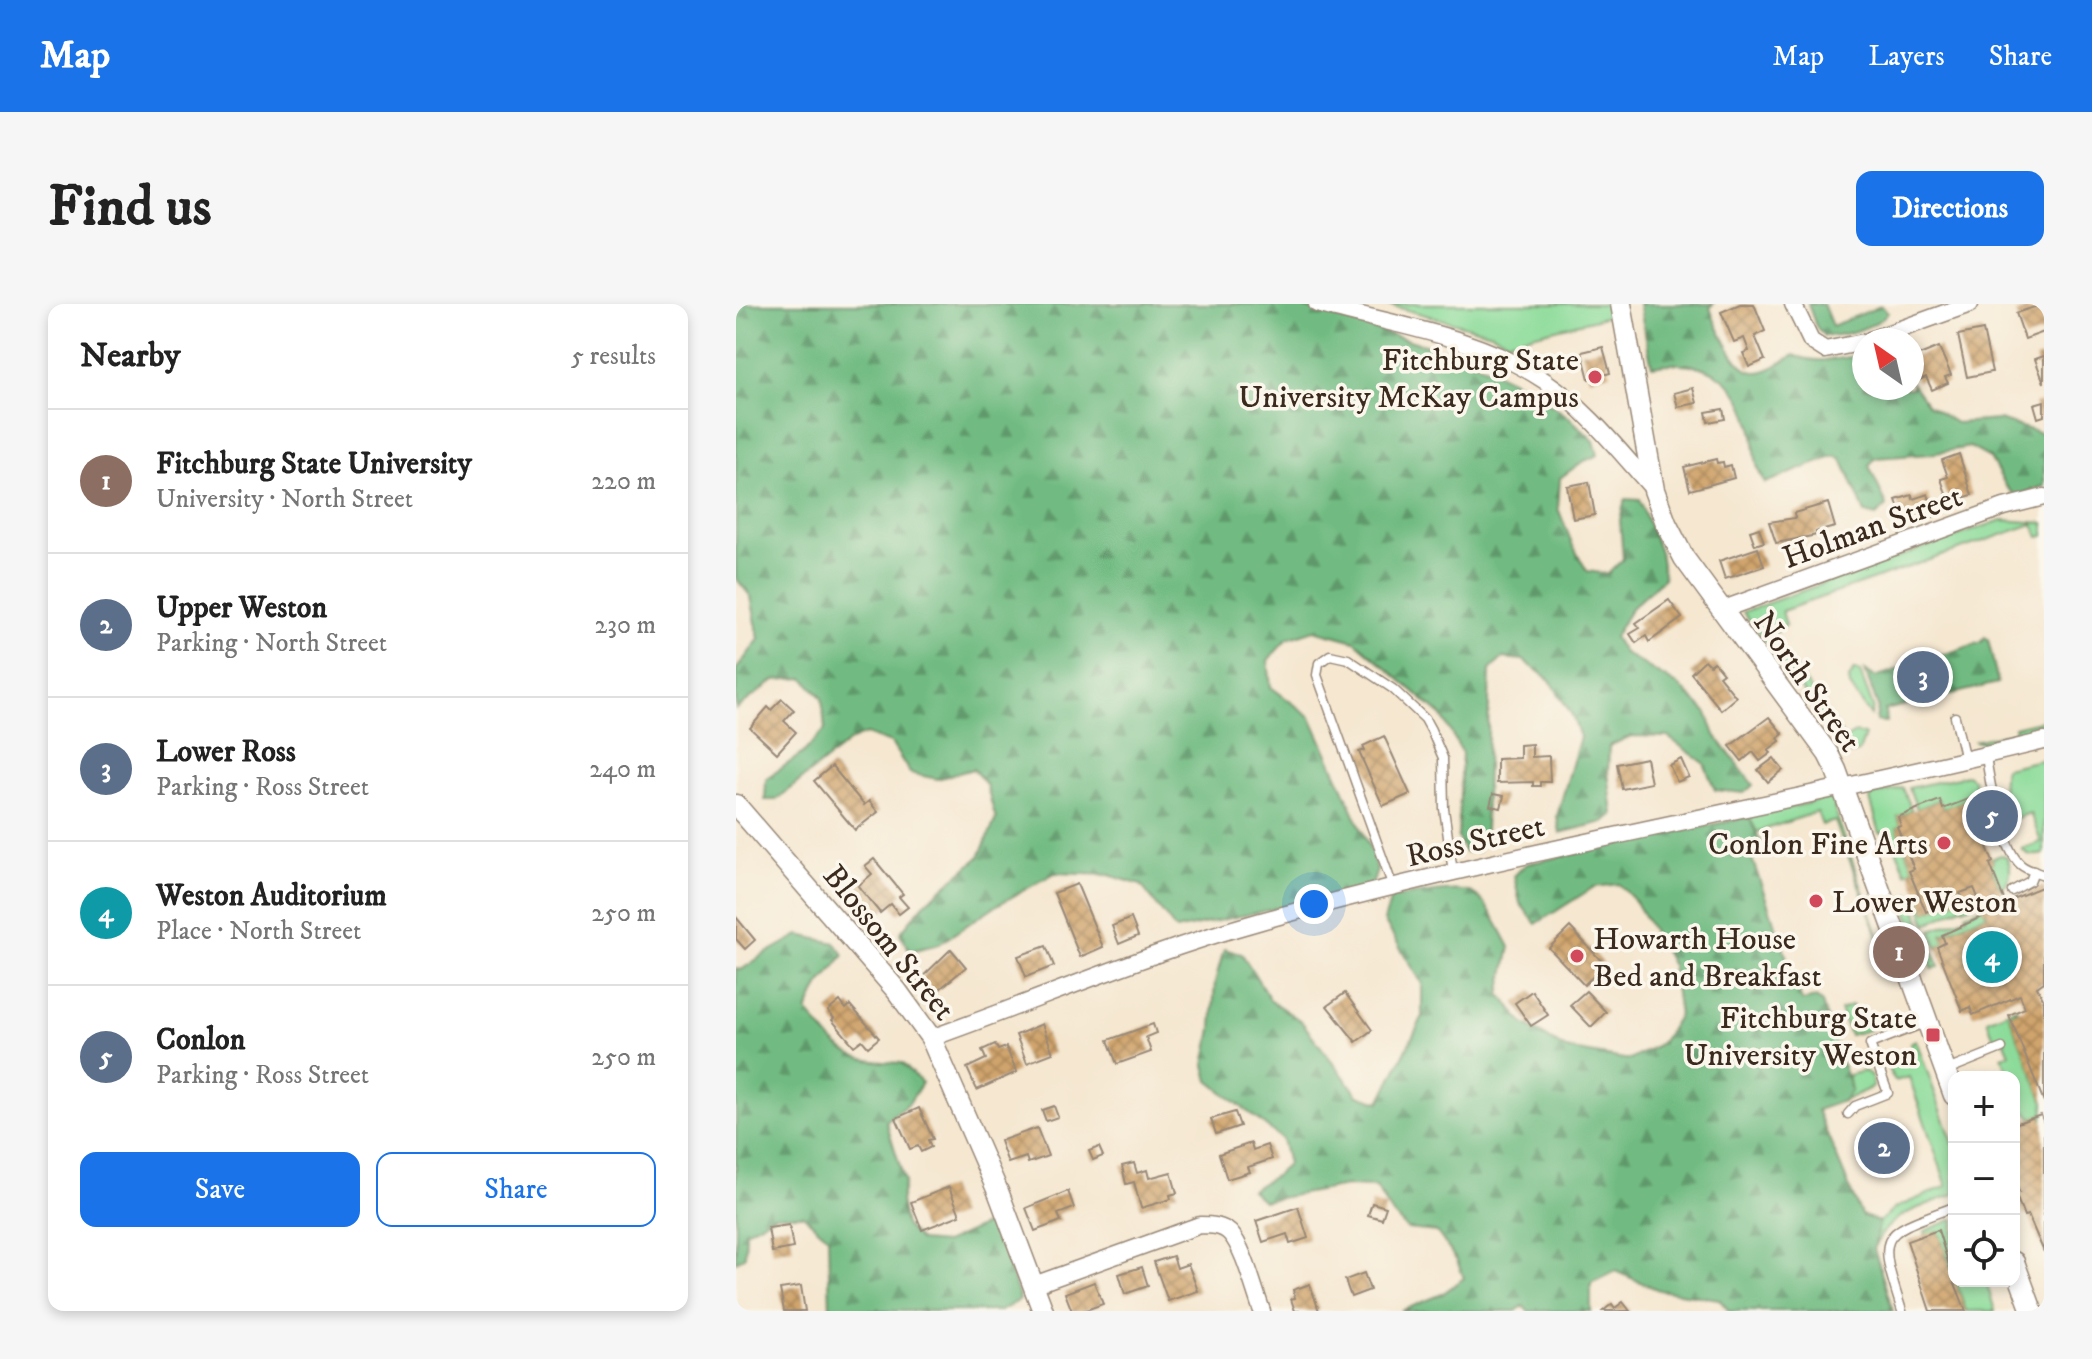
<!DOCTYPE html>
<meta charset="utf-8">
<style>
:root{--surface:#fff;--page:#f6f6f6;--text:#222;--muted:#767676;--line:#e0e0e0;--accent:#1a73e8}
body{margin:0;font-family:"IM FELL DW Pica",serif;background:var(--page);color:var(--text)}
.controls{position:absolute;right:24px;bottom:24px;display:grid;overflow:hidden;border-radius:16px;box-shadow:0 4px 12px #0003}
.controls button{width:72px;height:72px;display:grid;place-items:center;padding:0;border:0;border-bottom:2px solid var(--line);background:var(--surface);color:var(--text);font:40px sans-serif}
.compass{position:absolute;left:1116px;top:24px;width:72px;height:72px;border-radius:50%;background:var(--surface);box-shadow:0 4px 12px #0003;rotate:326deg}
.you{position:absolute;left:578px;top:600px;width:28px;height:28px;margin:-20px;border:6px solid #fff;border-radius:50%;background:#1a73e8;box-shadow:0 0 0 12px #1a73e833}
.badge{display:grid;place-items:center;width:52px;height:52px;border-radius:50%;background:var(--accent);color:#fff;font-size:26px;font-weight:700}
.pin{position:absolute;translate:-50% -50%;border:4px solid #fff;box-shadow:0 2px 8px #0006}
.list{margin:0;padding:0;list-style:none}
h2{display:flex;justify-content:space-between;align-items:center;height:104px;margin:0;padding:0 32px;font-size:34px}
h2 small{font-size:26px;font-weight:400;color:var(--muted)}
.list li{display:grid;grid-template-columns:52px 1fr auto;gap:24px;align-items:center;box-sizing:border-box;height:144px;padding:0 32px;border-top:2px solid var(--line)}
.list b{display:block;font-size:30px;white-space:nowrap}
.list p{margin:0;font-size:26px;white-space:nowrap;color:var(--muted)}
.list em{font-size:26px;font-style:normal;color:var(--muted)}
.actions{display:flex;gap:16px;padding:24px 32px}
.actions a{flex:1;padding:18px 0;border:2px solid var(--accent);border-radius:16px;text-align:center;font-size:28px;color:var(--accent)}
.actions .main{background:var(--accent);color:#fff}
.icon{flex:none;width:44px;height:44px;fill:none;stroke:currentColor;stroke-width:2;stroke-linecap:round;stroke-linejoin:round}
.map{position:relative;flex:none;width:1308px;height:1007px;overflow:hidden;border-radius:16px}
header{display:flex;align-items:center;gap:48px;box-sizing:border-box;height:112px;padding:0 40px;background:var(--accent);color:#fff}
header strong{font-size:38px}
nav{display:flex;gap:44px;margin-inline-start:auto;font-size:28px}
.intro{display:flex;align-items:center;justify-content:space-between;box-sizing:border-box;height:192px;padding:0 48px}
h1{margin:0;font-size:56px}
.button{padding:20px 36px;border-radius:16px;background:var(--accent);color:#fff;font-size:28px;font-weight:700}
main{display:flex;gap:48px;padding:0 48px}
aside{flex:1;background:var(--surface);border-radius:16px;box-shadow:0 4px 12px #0003}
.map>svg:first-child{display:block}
.grass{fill:#8cdb9a;stroke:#64825c;stroke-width:2}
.forest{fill:url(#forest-firs);stroke:#567250;stroke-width:2}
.building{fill:url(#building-cross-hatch)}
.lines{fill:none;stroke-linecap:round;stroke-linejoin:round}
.service-casing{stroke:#988877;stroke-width:11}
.minor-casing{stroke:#988877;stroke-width:19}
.tertiary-casing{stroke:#988877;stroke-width:23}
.service{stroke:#fff;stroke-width:8}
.minor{stroke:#fff;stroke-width:16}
.tertiary{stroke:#fff;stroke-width:20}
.poi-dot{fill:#d1495b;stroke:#fbf7ec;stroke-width:3}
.labels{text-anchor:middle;stroke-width:7;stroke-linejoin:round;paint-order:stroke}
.poi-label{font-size:32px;fill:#3b2a1e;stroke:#fbf7ec;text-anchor:end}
.street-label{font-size:32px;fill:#3b2a1e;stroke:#fbf7ec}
</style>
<header>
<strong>Map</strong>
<nav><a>Map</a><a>Layers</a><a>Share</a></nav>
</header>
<div class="intro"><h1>Find us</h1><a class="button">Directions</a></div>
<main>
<aside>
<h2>Nearby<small>5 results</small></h2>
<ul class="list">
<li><span class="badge" style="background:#8d6e63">1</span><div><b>Fitchburg State University</b><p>University · North Street</p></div><em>220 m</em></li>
<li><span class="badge" style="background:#5c6f8a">2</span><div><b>Upper Weston</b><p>Parking · North Street</p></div><em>230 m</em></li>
<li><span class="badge" style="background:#5c6f8a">3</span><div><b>Lower Ross</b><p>Parking · Ross Street</p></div><em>240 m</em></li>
<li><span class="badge" style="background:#0f9aa8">4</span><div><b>Weston Auditorium</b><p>Place · North Street</p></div><em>250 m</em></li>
<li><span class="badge" style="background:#5c6f8a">5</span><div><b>Conlon</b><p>Parking · Ross Street</p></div><em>250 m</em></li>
</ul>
<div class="actions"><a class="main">Save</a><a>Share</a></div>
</aside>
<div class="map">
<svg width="1308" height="1007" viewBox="0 0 1308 1007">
<defs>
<pattern id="forest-firs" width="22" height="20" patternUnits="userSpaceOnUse" patternTransform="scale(2)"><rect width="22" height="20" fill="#71bb82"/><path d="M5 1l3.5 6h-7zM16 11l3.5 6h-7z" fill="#5e986a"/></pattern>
<pattern id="building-cross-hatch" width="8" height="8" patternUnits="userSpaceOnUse" patternTransform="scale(2)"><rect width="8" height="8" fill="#d0a46d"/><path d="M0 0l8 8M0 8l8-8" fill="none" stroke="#aa8659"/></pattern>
</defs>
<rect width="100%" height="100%" fill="#fbf7ec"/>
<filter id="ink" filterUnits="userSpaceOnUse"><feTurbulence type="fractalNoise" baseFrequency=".0125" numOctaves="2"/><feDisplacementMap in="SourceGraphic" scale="16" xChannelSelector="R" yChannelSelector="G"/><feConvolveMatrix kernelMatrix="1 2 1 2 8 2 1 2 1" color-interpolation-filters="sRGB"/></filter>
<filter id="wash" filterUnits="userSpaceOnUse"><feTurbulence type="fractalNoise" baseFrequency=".006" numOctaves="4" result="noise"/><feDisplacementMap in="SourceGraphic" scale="32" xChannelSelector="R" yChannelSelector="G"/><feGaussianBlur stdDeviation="1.8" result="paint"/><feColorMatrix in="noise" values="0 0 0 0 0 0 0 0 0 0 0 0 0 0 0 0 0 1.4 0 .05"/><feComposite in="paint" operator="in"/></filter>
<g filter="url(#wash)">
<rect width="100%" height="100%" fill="#f5e7d0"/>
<g class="grass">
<path d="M649 0H870L872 12 772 37 756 29Z"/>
<path d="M1266 216 1308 219V232L1303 233 1297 220 1046 307 1050 321 1037 331 1109 435 1119 429 1129 431 1123 448 1114 450 1007 308Z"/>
<path d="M1118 366 1124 368 1137 403 1135 412 1114 382 1113 375Z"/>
<path d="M1308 416V427L1251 440 1238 437 1279 428 1278 423Z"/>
<path d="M1308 455V550C1300 552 1291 553 1286 545L1305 538 1294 509 1275 516C1268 497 1263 483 1269 464Z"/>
<path d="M1231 471 1238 476 1239 487 1231 490 1232 495 1207 505 1203 496 1181 505 1173 484Z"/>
<path d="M1167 484 1176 507 1162 513 1165 522 1161 524 1178 565 1170 569 1153 527 1144 529 1134 495 1137 491Z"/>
<path d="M1091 495H1095L1100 501 1098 504 1148 648 1099 517 1086 521 1081 508 1021 528 1013 513Z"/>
<path d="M1265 551 1270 552C1277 564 1275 578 1264 585L1254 560 1257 558 1256 554Z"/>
<path d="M1238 584 1244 598 1228 604 1227 602 1191 620 1182 596 1185 595 1190 608 1226 594 1224 589Z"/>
<path d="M1174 590 1203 662 1197 665 1189 645 1183 642 1166 593Z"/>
<path d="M1246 603 1252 610 1206 630 1209 639 1201 643 1195 626 1231 613 1230 610Z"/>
<path d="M1116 701 1123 720 1135 717 1136 725 1114 731 1104 706Z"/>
<path d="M1280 704 1281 707 1273 711 1308 798 1307 817 1305 811 1297 814C1285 805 1278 789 1278 773H1274L1266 753 1274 750 1267 733 1259 736 1251 716Z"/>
<path d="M1180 736 1218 842V890C1185 904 1151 909 1138 945L1143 918 1159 904 1211 882 1173 773 1159 777 1151 763 1153 759 1177 750 1174 739Z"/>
<path d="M1129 767 1136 774 1137 783 1107 797 1115 786 1112 771Z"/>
<path d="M1218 915V972L1202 927 1190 931 1189 927Z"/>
<path d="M1220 977H1250L1259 1007H1230Z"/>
</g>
<g class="forest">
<path d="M0 0H556L725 52 784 80 833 113 858 137 862 151 846 158 824 174 822 204 837 242 851 267 872 270 887 255 884 216 889 195 903 196 924 248 928 274 895 304 878 333 887 348 943 382 971 409 979 431 1017 481 1008 489 979 486 968 459 932 433 895 432 873 442 872 468 877 511 867 518 824 529 821 512 844 433 836 411 814 376 787 356 767 354 754 366 749 526 742 547 728 548 722 533 726 449 706 412 619 337 578 326 551 335 532 356 535 383 575 413 634 544 641 566 635 584 440 626 405 581 373 571 319 569 256 604 203 640 174 647 164 629 187 601 243 553 260 515 250 480 237 465 201 475 174 469 155 439 130 430 115 436 40 496H29L30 475 67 449 89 426 86 394 68 374 39 376 0 405V366L23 335 15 293 0 274Z"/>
<path d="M903 0H977L974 3C977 16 984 27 990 39 1012 78 1023 73 1058 51 1081 61 1104 54 1128 51V84H1176V79L1192 101 1220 119 1263 116 1308 130V182L1280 192 1270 182 1254 154 1234 143 1194 150 1139 154 1133 162 1151 202 1140 212 1129 209 1106 155 1099 152 1029 179C1018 163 1020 149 1017 131 1007 75 971 52 916 62Z"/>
<path d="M1072 0H1087L1096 22 1145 2 1152 8C1140 24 1108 32 1088 32L1080 22Z"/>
<path d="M1249 333 1252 335 1262 379 1149 406 1151 418 1140 417 1142 403 1129 366 1139 373 1246 338Z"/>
<path d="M1013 513 1026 541 1013 546 1066 697 1080 694 1086 699 1115 786 1107 797 1081 806 1125 911 1143 918 1138 945 1157 1007H993L983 995 923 986 879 967 855 979V1007H792L787 1002 780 1007H665L706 990 728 974 721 957 701 928 671 925 656 909 640 883 610 882 527 897 515 886 540 871 552 860 546 835 473 777 469 761 476 725 479 678 488 645 506 650 535 697 565 717 622 791 644 798 686 714V679L648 617 655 594C673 592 723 581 738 590 752 598 766 629 774 643L764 690 787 719 830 745 894 756 925 739 943 711 936 661 900 598 883 580 858 583 800 620 784 599 778 572 790 560Z"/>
<path d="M63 631 99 639 108 651 83 682 71 707C104 749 111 757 166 759L186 779 173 799 150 817 169 878 164 897 169 921 184 937 209 939 253 919 262 928 284 996 264 1007H94L92 933 67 911H39L10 927 9 952 0 958V664L5 666 27 651Z"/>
</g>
<g id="blocks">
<g class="building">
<path d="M1004 0H1018L1029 27 1019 32 1029 56 1013 63 1007 49 1013 47 1008 34 998 38 985 8Z"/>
<path d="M1308 0V28L1289 35 1280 9Z"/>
<path d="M1247 26 1256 68 1231 73 1222 31Z"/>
<path d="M867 43 874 69 853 75 846 48Z"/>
<path d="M1203 43 1215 71 1209 73 1212 79 1196 86 1190 73 1181 77 1176 64V54Z"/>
<path d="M1308 52V79L1299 55Z"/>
<path d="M957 84 961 99 942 103 938 89Z"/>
<path d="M1308 97V112L1302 114 1298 100Z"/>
<path d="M987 105 989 115 972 118 970 108Z"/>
<path d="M1223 150 1236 191 1213 198 1205 175 1212 173 1206 156Z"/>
<path d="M980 155 981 159 987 158 988 163 995 161 998 174 954 186 948 163Z"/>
<path d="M853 178 859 211 837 215 831 182Z"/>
<path d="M1192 190 1199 212 1169 222 1160 196 1176 191 1177 195Z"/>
<path d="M1092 199 1099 223 1080 228 1081 231 1040 239 1033 218 1059 214 1058 209Z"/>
<path d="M1023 224 1028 238 1019 241 1014 227Z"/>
<path d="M1022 244 1028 262 989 275 983 257Z"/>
<path d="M933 296 946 314 913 338 910 332 900 339 894 330 904 324 900 319Z"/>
<path d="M969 356 974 361 978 358 987 369 983 372 1000 393 985 406 955 369Z"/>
<path d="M46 395 58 406 48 417 60 428 41 449 14 424 32 403 35 406Z"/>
<path d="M1033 413 1047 430 1042 434 1044 437 1032 446 1035 449 1024 457 1017 448 1006 457 994 442Z"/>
<path d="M648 432 674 490 647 502 623 448 629 446 627 442Z"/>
<path d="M796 440V453L813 452 814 478H804V482H797V478L761 479V455L784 454V441Z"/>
<path d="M910 454 915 479 886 485 881 460Z"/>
<path d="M1038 454 1047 466 1032 478 1022 466Z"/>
<path d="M945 455 953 473 941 478 933 461Z"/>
<path d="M96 462 128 501 133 497 142 508 119 526 78 477Z"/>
<path d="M757 490 768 492 765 504 754 502Z"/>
<path d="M1232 495 1257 558 1254 560 1269 598 1308 582V678L1301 683 1308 697V798L1273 711 1289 704 1284 691 1237 711 1234 703 1226 707 1201 643 1209 639 1206 631 1252 610 1251 607 1248 608 1238 584 1224 589 1226 594 1190 608 1173 567 1178 565 1161 523 1165 522 1162 513 1181 505 1204 496 1207 505Z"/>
<path d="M138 555 167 590 163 593 172 603 163 610 155 600 144 609 122 582 136 570 129 562Z"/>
<path d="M341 580 367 643 344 653 318 589Z"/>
<path d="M0 613 19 636 9 645 0 635Z"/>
<path d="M395 614 402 632 383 640 376 622Z"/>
<path d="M834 623 869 661 848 681 813 644Z"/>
<path d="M310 642 318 662 290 673 282 652Z"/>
<path d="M215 645 230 663 192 695 179 680Z"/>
<path d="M796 687 812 711 795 722 779 699Z"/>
<path d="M850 687 870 708 855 723 834 701Z"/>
<path d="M609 689 636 726 620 738 591 702Z"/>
<path d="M104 697 110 705 114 701 143 734 132 743 126 736 118 742 96 716 98 714 92 707Z"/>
<path d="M306 720 317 749 291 759 280 731Z"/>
<path d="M417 720 420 729 410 733 415 748 381 760 372 736Z"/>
<path d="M259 740 262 746 270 743 281 768 241 786 231 764 250 755 246 746Z"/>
<path d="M318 802 322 813 310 817 306 806Z"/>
<path d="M183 804 197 835 192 836 195 843 185 848 182 842 174 845 160 814Z"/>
<path d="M499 808 504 822 480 830 475 815Z"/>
<path d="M1305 811 1308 819V948L1292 911 1288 912 1279 889 1283 888 1278 875V820Z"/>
<path d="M301 824 312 852 292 859 290 853 272 859 264 837Z"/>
<path d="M515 839 517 846 531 841 536 855 512 863 514 868 491 875 483 850Z"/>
<path d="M363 843 367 852 357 856 353 847Z"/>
<path d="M398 859 401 869 411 866 413 874 435 868 441 889 434 891 435 895 405 904 398 878 390 880 386 862Z"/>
<path d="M213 883 224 911 186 926 175 898Z"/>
<path d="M332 887 338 904 322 910 325 917 299 927 290 904Z"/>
<path d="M636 899 650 903 646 915 632 911Z"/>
<path d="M562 903 572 934 554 940 551 930 527 938 520 917Z"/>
<path d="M53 921 57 944 36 948 32 924Z"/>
<path d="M1202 926 1218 977 1230 1007H1194L1171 937Z"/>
<path d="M437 952 441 964 452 960 462 987 432 997 418 958Z"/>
<path d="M406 963 412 982 389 990 383 970Z"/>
<path d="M628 969 634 986 615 993 609 976Z"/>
<path d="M358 978 367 1000 347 1007H336L329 989Z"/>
<path d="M574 980 583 1007H559L555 995 559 994 557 986Z"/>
<path d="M65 982 69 1007H48L44 985Z"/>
<path d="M887 998 894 1007H867L876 1000 879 1004Z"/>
</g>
</g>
</g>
<g filter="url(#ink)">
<use href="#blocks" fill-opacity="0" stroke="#988877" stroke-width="2"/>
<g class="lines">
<defs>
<g id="service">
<path d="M1219 413 1229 456"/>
<path d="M1250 451C1253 477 1266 545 1285 561 1291 566 1300 568 1308 571"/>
<path d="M657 583 581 371 583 359 594 351 612 355 657 385 689 415 695 426 707 454 708 505 717 568"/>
<path d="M1276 587 1294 577 1298 567"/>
<path d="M1211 766 1266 744"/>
<path d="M1112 810 1119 802 1152 789 1134 740 1191 718"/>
<path d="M1166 1007C1141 928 1141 931 1218 903"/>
</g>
<g id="minor">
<path d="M581 0C657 21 743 32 809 77 851 105 884 148 918 186"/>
<path d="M1057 0 1075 37 1089 46 1128 38"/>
<path d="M1134 36 1234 0"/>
<path d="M985 306 1268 203 1308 193"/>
<path d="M195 734C305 695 413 648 525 617 783 545 1048 501 1308 437"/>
<path d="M298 981 464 921C474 921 486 921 494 929 508 944 518 986 526 1007"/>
</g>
<g id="tertiary">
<path d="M885 0 918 186 930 219 948 254 1092 450 1100 466 1218 791"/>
<path d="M0 501 161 687 195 734 263 890 307 1007"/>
<path d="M1278 958 1296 1007"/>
</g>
</defs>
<use href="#service" class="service-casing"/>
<use href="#minor" class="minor-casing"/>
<use href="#tertiary" class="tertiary-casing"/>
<use href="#service" class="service"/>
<use href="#minor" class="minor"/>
<use href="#tertiary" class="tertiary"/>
</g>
</g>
<g class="poi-dot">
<circle cx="859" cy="73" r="8"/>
<circle cx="1208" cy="539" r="8"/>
<circle cx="1080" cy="597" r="8"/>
<circle cx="841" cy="652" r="8"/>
<rect x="1189" y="723" width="16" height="16" rx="4"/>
</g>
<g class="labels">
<g class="poi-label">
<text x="843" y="66">Fitchburg State<tspan x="843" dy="37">University McKay Campus</tspan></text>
<text x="1192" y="550">Conlon Fine Arts</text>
<text x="1096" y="608" text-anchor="start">Lower Weston</text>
<text x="857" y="645" text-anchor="start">Howarth House<tspan x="857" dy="37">Bed and Breakfast</tspan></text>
<text x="1181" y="724">Fitchburg State<tspan x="1181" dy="37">University Weston</tspan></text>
</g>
<g class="street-label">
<text transform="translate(1136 222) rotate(-20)" y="11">Holman Street</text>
<text transform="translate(1072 377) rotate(55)" y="11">North Street</text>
<text transform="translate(739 536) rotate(-13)" y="11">Ross Street</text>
<text transform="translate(154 638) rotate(51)" y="11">Blossom Street</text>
</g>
</g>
</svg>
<div class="controls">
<button>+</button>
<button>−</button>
<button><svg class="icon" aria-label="locate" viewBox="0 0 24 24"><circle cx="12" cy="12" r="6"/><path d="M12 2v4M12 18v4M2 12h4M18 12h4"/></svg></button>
</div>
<svg class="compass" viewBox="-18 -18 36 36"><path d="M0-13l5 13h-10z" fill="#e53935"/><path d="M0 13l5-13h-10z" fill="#767676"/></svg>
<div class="you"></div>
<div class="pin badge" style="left:1163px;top:648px;background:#8d6e63">1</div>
<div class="pin badge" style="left:1148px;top:844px;background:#5c6f8a">2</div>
<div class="pin badge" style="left:1187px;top:373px;background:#5c6f8a">3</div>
<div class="pin badge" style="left:1256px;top:653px;background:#0f9aa8">4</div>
<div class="pin badge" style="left:1256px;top:512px;background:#5c6f8a">5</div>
</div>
</main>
